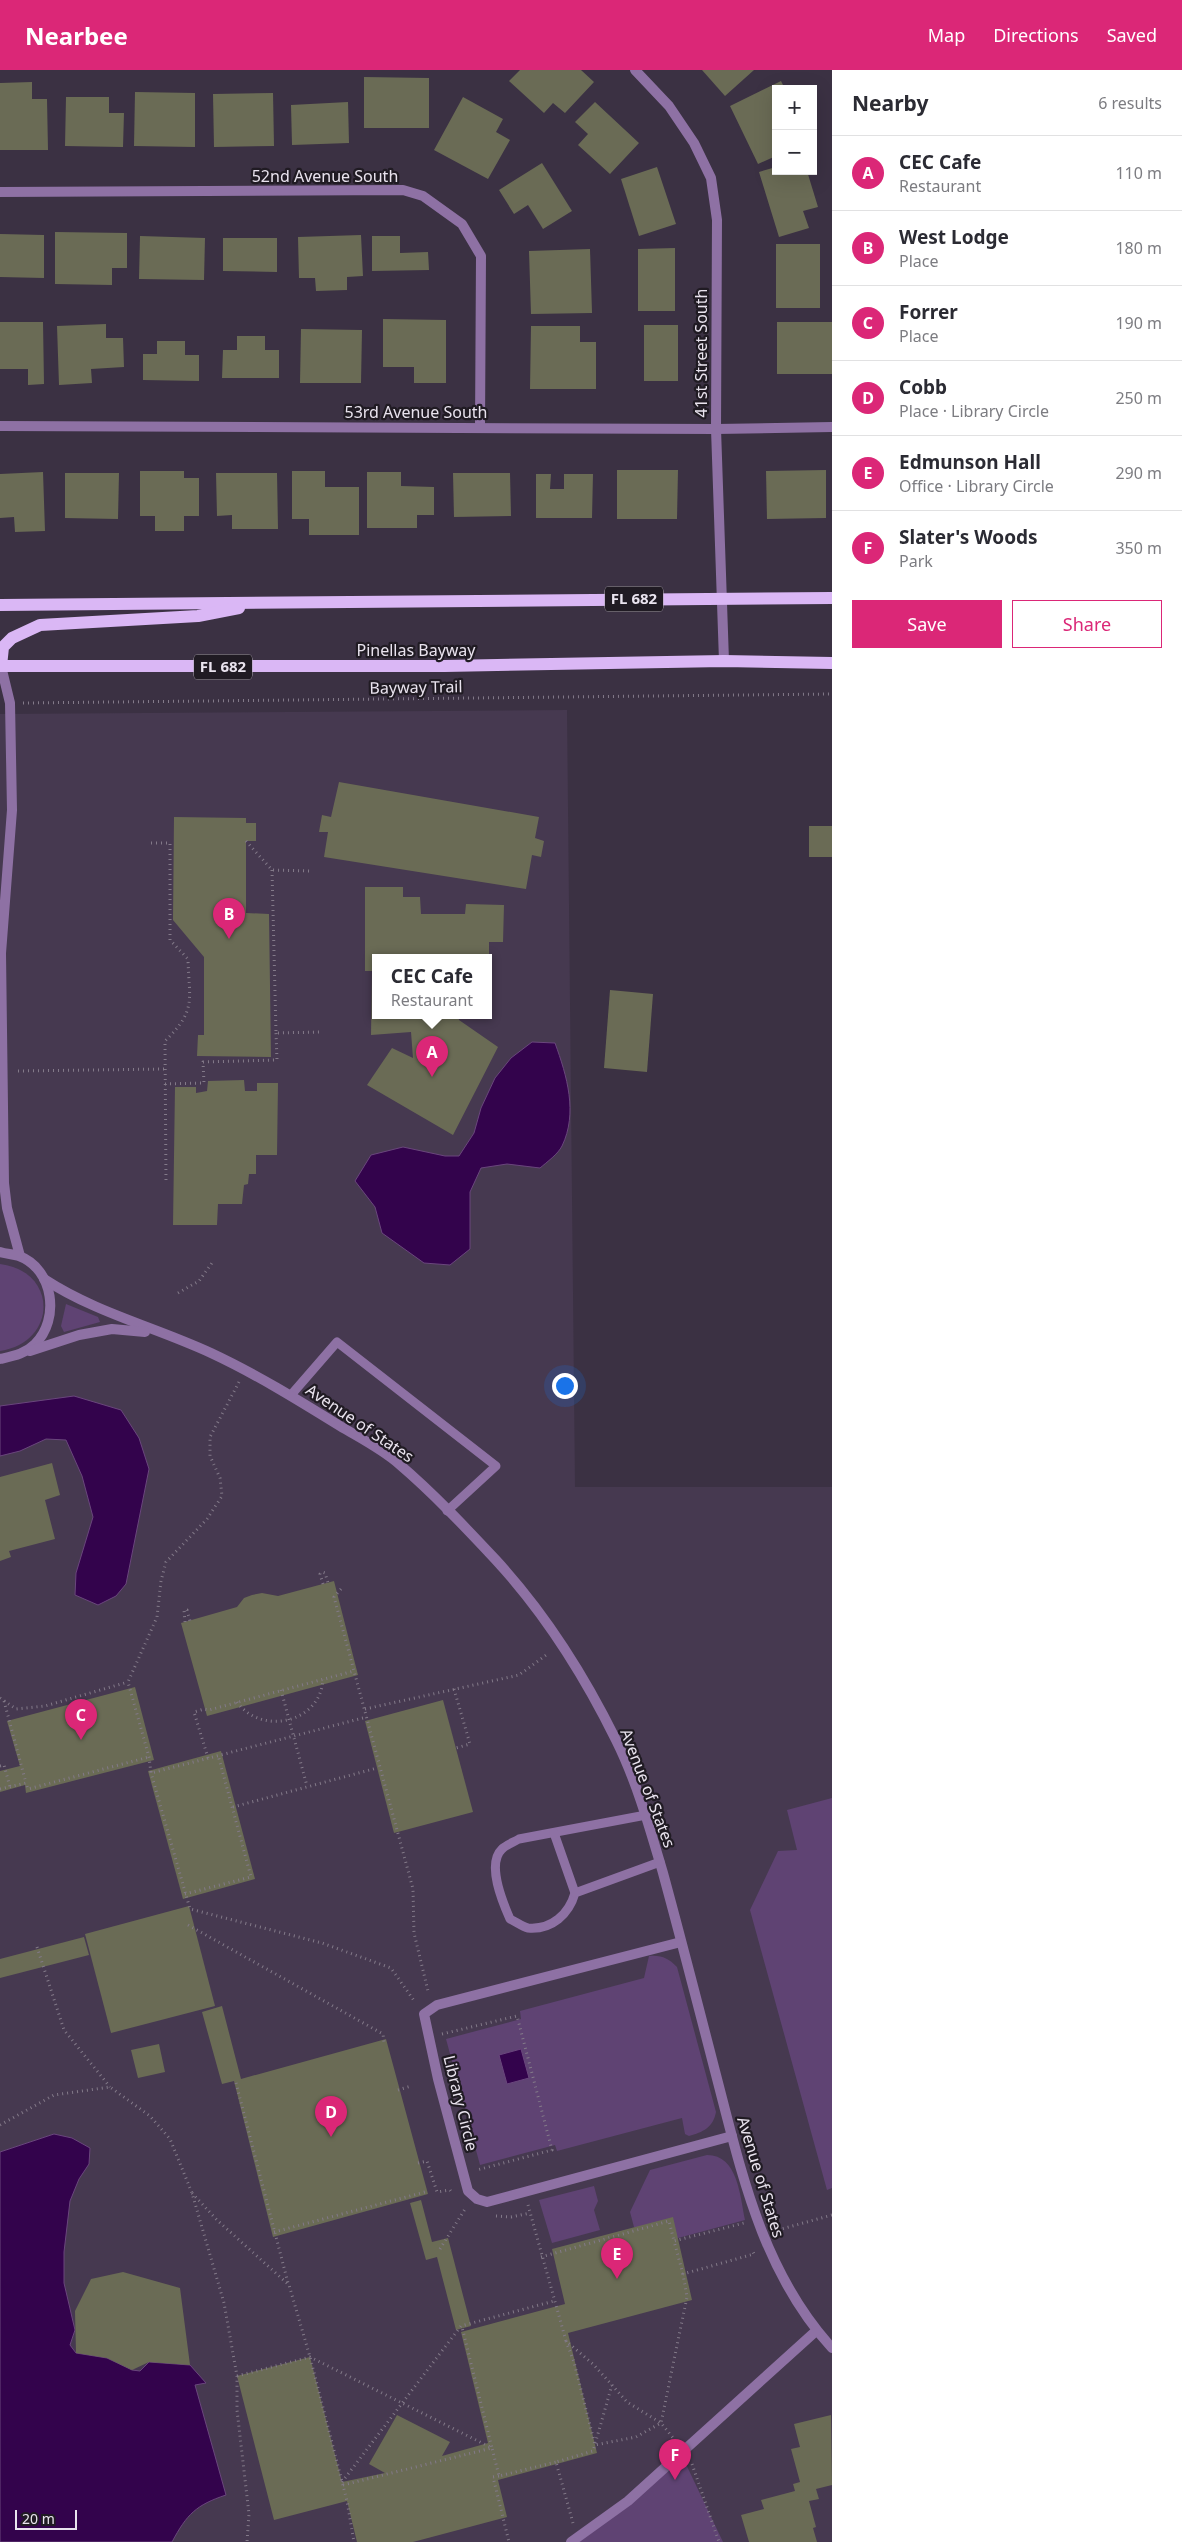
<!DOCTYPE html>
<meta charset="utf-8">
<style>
:root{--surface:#fff;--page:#f7f7f7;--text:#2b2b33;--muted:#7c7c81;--line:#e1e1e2;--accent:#db2777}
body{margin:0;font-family:"Noto Sans",sans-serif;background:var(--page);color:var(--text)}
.controls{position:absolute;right:15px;top:15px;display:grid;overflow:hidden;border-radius:0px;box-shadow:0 5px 20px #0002}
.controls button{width:45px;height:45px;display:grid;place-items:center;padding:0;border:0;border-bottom:1px solid var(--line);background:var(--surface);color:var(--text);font:25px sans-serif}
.scale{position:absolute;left:15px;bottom:12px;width:62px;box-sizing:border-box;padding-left:5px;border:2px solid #e9e3ee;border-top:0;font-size:14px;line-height:18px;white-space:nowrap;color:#e9e3ee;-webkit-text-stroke:4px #201b23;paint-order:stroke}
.you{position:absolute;left:564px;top:1315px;width:18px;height:18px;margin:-12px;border:4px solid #fff;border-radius:50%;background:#1a73e8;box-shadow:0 0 0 8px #1a73e833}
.badge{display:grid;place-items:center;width:32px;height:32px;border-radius:50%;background:var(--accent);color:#fff;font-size:16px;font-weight:700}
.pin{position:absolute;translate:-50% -41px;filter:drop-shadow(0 1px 2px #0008)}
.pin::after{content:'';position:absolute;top:26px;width:18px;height:15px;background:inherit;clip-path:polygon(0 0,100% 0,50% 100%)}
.popup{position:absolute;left:372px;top:884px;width:120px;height:65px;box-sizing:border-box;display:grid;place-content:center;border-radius:0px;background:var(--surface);filter:drop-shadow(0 1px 4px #0005);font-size:16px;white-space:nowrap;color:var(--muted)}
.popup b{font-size:19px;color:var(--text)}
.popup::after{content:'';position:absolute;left:50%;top:100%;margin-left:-10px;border:10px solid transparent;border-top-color:var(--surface)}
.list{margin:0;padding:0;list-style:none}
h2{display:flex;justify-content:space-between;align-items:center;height:65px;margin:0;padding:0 20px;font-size:21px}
h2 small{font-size:16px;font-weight:400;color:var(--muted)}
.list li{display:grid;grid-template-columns:32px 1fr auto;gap:15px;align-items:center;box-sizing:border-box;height:75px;padding:0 20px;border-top:1px solid var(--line)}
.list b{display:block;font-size:19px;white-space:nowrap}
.list p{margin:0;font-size:16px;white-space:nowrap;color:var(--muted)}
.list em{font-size:16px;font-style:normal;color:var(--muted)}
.actions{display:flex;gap:10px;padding:15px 20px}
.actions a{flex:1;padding:11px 0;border:1px solid var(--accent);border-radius:0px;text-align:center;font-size:18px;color:var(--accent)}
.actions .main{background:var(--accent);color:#fff}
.map{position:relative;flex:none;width:832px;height:2472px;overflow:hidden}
header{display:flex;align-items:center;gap:30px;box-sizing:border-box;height:70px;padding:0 25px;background:var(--accent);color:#fff}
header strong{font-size:24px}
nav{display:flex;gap:28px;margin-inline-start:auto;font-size:18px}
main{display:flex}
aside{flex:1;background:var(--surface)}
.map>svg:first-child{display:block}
.built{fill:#463950;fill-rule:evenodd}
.green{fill:#5f4373}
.water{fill:#33034c;stroke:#6a467d}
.building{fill:#6a6b55}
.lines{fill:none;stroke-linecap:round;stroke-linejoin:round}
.path{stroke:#837a89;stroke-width:3;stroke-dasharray:1 4;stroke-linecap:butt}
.service{stroke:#8e71a4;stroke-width:9}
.minor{stroke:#8e71a4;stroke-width:10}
.primary{stroke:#dab7f5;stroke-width:12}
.labels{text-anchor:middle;stroke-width:4.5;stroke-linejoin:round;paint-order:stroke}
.shield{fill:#201b23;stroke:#ada7b1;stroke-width:1}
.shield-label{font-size:15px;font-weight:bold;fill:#e9e3ee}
.street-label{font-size:16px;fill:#e9e3ee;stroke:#201b23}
</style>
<header>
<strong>Nearbee</strong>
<nav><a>Map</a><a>Directions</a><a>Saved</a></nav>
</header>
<main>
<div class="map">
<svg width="832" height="2472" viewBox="0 0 832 2472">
<rect width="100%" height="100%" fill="#3b3143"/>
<path class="built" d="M567 640 575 1417H832V2472H0V644ZM376 888H488V946H376Z"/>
<g class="green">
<path d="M0 1194C58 1201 58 1272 0 1281Z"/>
<path d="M66 1234 98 1247 100 1252 64 1262 61 1256Z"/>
<path d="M832 1728V2118L827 2120 750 1840 778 1781 797 1780 787 1740Z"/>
<path d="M649 1886C662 1885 668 1888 677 1897L716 2042C713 2058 703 2062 689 2066L685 2064 682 2048 557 2081 555 2075 480 2095 446 1969 521 1949 520 1941 644 1908Z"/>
<path d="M707 2085C738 2085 740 2126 745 2150L678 2168 634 2157 630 2142 650 2100Z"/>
<path d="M594 2116 598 2131 594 2140 600 2160 552 2173 539 2130Z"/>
<path d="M683 2388 723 2472H575Z"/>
</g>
<g class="water">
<path d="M532 972 555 973C567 1006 578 1043 562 1076 558 1084 547 1092 540 1098L507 1094 481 1098 470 1122V1179L450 1195 424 1193 382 1163 375 1137 355 1111 371 1085 403 1077 445 1086H459L474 1063 481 1038 495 1008 511 988Z"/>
<path d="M74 1326 121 1340 139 1368 149 1399 126 1514 116 1526 98 1535 75 1525 76 1503 93 1447 82 1406 66 1370 46 1369 20 1381 0 1386V1336Z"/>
<path d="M521 1979 529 2008 507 2014 499 1985Z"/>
<path d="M54 2064 72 2068 90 2078 89 2094 79 2109 70 2131 64 2182V2213L75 2260 70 2275 76 2283 107 2288 132 2300 140 2301 149 2292 190 2295 206 2313 195 2315 226 2425C196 2435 187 2444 172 2472H0V2082Z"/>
</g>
<g class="building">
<path d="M520 0H581L594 12 565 43 553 33 544 43 509 11Z"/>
<path d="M702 0H754L725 26Z"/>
<path d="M364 7 429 8V58H364Z"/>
<path d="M781 11 785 19H776V86L758 94 730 36Z"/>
<path d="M32 12V29H47L48 80H0V13Z"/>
<path d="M135 22 195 23V77L134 76Z"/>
<path d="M273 23 274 76 214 77 213 24Z"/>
<path d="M66 27H109V43H124L123 77 65 76Z"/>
<path d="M463 27 503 49 496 62 510 70 488 109 434 80Z"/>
<path d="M348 32 349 73 292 75 291 35Z"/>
<path d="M595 32 639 73 610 104 578 75 588 64 575 52Z"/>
<path d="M542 93 572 141 543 159 528 135 514 144 499 120Z"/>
<path d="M657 97 676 154 639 166 621 109Z"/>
<path d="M776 97V101H807L818 137 803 141 809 158 779 167 759 102Z"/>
<path d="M55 162 127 163V198H112V215L55 214Z"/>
<path d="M0 164 44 165V208L0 207Z"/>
<path d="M361 165 363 206 347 207V220L316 221 315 208H299L298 167Z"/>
<path d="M140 166 205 168 204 210 139 209Z"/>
<path d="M372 166H400V183L428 182 429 200 372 201Z"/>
<path d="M223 168H277V202L223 201Z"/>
<rect x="776" y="174" width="44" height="64"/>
<path d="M675 178V241H638V179Z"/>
<path d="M590 179 592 243 531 244 529 181Z"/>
<path d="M383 249 446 250V313H414V297H383Z"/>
<path d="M0 252H43L44 314 28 315V299H0Z"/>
<rect x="777" y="252" width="55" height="52"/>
<path d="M106 254V268H123L124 297 91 299 92 313 59 315 57 256Z"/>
<rect x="644" y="255" width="34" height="56"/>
<path d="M531 256H580V272H596V319H530Z"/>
<path d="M301 259 362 260 361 313H300Z"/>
<path d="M237 266H265V280H279V308H222L223 280H237Z"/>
<path d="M157 271H185V285H199V311L143 310V284H157Z"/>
<path d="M617 400H678L677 449H617Z"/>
<path d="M826 400V448L767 449 766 401Z"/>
<path d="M140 401H184V408H199V446H184V461H155V446H140Z"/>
<path d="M292 401H325V417H359V465H309V449H292Z"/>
<path d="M43 402 45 461 15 462 14 447 0 448V404Z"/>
<path d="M367 402H401V416L434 417V445H417V458H367Z"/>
<path d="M65 403H119L118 449 65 448Z"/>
<path d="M216 403H277L278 459H232V445L217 446Z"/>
<path d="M453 403H510L511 446 454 447Z"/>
<path d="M536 404H551L550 419H564V404H593L592 448H536Z"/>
<path d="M339 712 539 747 535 768 544 771 541 787 532 785 526 819 324 787 328 762H319L322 745 331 747Z"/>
<path d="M174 747 246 748V753H256V771H246V843L269 844 271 987 197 986 198 965H204V887L173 850Z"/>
<rect x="809" y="756" width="23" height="31"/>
<path d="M365 817H403V827H420L421 844H465L466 834 504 835 503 872H489V888H376V946H458L459 950 498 977 453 1065 367 1015 392 978 413 988 411 962 371 965 372 901H365Z"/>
<path d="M610 920 653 924 647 1002 604 998Z"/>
<path d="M244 1010 245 1021H257V1013H278L277 1085H256V1104H249L248 1114 244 1115 242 1134H218L217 1155H173L175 1017H196V1023L207 1021 208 1011Z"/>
<path d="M52 1393 60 1425 45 1430 55 1469 9 1481 11 1487 0 1491V1407Z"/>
<path d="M334 1511 358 1605 207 1646 181 1553 237 1537 244 1528 252 1525 262 1523 278 1526Z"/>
<path d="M135 1617 154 1690 26 1723 25 1715 0 1722V1701L20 1696 7 1651Z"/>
<path d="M443 1630 473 1742 394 1763 365 1651Z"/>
<path d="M221 1681 255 1809 183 1829 148 1701Z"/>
<path d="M189 1836 215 1936 111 1963 85 1864Z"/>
<path d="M84 1867 89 1885 0 1908V1889Z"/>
<path d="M222 1936 241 2009 386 1969 428 2124 273 2167 234 2011 222 2014 202 1942Z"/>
<path d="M159 1974 165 2002 138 2008 131 1980Z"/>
<path d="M421 2130 432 2172 448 2168 471 2256 456 2260 437 2187 426 2190 410 2133Z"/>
<path d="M673 2147 692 2230 568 2263 597 2383 498 2410 507 2447 413 2472H357L347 2431 274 2450 237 2306 310 2287 342 2412 385 2403 369 2394 397 2345 450 2372 442 2386 488 2373 461 2262 565 2234 552 2179Z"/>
<path d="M123 2202 180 2218 190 2295 149 2292 132 2300 107 2288 76 2283 75 2241 91 2209Z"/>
<path d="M831 2345 832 2415 816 2419 819 2429 809 2431 816 2457 813 2458 817 2472H749L741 2445 764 2439 761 2430 795 2421 793 2414 800 2412 791 2379 800 2377 794 2354Z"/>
</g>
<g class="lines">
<g class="path">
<path d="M23 633 832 624"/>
<path d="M246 771 272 800 313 801"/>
<path d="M151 773H170V870L188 889C189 930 197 940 165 971L166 1114"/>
<path d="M272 800 276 963 321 962"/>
<path d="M18 1001 165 999"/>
<path d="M165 1014 204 1013 203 992 277 990 276 963"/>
<path d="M178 1223 199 1211 214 1190"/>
<path d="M239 1312 210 1367V1386L220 1408 222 1426 207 1449 166 1492 161 1511 157 1547 128 1612 149 1687 151 1703 190 1839 322 1873 391 1898 415 1932"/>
<path d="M323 1514 320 1504 322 1502 325 1503 328 1513"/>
<path d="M341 1519 334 1527 413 1819 414 1863 428 1921"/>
<path d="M185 1552 184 1540H187L190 1551"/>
<path d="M454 1619 470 1674 456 1678"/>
<path d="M281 1620 307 1716"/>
<path d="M0 1628 16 1639 45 1636 128 1612"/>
<path d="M4 1631 26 1713"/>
<path d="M237 1632C261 1666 321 1653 323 1609"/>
<path d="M365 1639 519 1605 549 1583"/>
<path d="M208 1688 194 1642 204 1639 209 1640 354 1601"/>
<path d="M0 1696 4 1695 10 1717"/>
<path d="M151 1701V1703L367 1647"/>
<path d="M0 1719 26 1713 28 1719 149 1687"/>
<path d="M233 1737 377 1698"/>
<path d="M185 1824 251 1807 218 1685"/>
<path d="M188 1855 383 1964 384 1972"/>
<path d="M37 1877 64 1960 110 2017"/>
<path d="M442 1964 517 1946 552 2080 477 2100"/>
<path d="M236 2013 288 2213"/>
<path d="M398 2020 411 2016"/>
<path d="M0 2055 54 2025 110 2017 150 2046 170 2069 192 2123 224 2233 237 2306V2340L249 2444 247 2472"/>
<path d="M418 2093 427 2091 437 2122 450 2120 452 2123"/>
<path d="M192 2123 217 2150 289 2215 310 2287 347 2431 354 2472"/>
<path d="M528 2135 566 2271 594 2295 627 2332 661 2353 674 2369"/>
<path d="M496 2146 511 2147 530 2143"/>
<path d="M778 2160 832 2145"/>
<path d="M274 2162 425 2122"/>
<path d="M440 2179 465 2139"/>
<path d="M541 2187 669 2151 674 2171"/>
<path d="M683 2204 674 2171 744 2153"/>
<path d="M566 2271 574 2292 595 2375 636 2367 661 2353 687 2227 683 2204 754 2184 753 2182"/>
<path d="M237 2306 310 2287 492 2378 499 2406 556 2392"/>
<path d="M692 2394 719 2472"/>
<path d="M499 2406 493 2407 509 2472"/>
<path d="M342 2412 461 2256 554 2231"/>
<path d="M343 2415 492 2378 462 2257"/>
<path d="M573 2453 556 2392 593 2381 612 2315"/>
</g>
<g class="service">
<path d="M291 1325 337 1272 496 1396 447 1441"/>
<path d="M646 1745 519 1769C514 1772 506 1775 502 1779 486 1794 503 1833 510 1849 516 1852 523 1857 528 1858 552 1860 569 1844 575 1823L660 1792"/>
<path d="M554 1763 575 1823"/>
</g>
<g class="minor">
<path d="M635 0 669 36 694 73 711 108 717 150 716 359 724 591"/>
<path d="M0 122 403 120 423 126 462 154 481 186 480 357"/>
<path d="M0 356 716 359 832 357"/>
<path d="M1 596 10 633 12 740 1 883 4 1113 7 1138 20 1186"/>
<path d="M0 1182C6 1184 13 1184 19 1186 54 1199 60 1250 35 1274 25 1284 13 1286 0 1289"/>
<path d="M44 1209C96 1243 155 1257 211 1283 256 1304 298 1330 340 1356 360 1368 382 1379 399 1394 433 1423 465 1457 495 1489 544 1542 584 1605 616 1670 637 1712 650 1759 663 1803 681 1869 698 1935 715 2001 741 2100 761 2200 832 2278"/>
<path d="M30 1281 79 1265 112 1259 145 1262"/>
<path d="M681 1872 437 1935 424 1944 438 2009 468 2121 477 2129 487 2132 732 2066"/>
<path d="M571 2472 628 2431 816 2261"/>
</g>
<g class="primary">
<path d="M0 535 832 528"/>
<path d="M0 596H445L724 591 832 593"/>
<path d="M1 596 3 577 12 568 40 555 198 546 239 538"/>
</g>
</g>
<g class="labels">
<g class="shield">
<rect x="605" y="516.5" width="58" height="25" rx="4"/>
<rect x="194" y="584.5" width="58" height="25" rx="4"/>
</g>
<g class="shield-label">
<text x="634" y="534">FL 682</text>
<text x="223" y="602">FL 682</text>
</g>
<g class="street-label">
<text x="325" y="112">52nd Avenue South</text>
<text transform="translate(701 283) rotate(-90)" y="6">41st Street South</text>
<text x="416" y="348">53rd Avenue South</text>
<text x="416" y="586">Pinellas Bayway</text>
<text transform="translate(416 617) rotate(-1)" y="6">Bayway Trail</text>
<text transform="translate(360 1353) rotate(34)" y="6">Avenue of States</text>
<text transform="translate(648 1718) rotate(69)" y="6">Avenue of States</text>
<text transform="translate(461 2033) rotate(76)" y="6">Library Circle</text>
<text transform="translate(761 2107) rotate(73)" y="6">Avenue of States</text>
</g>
</g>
</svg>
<div class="controls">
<button>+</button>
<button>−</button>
</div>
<div class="scale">20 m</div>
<div class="you"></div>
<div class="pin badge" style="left:432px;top:1007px">A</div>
<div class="popup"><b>CEC Cafe</b>Restaurant</div>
<div class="pin badge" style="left:229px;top:869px">B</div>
<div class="pin badge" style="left:81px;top:1670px">C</div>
<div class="pin badge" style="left:331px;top:2067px">D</div>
<div class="pin badge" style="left:617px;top:2209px">E</div>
<div class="pin badge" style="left:675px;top:2410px">F</div>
</div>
<aside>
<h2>Nearby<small>6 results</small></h2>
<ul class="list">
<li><span class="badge">A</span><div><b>CEC Cafe</b><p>Restaurant</p></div><em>110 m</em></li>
<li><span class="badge">B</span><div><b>West Lodge</b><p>Place</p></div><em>180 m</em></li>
<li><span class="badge">C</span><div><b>Forrer</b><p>Place</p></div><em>190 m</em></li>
<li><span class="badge">D</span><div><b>Cobb</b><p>Place · Library Circle</p></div><em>250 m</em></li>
<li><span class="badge">E</span><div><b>Edmunson Hall</b><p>Office · Library Circle</p></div><em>290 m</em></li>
<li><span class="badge">F</span><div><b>Slater's Woods</b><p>Park</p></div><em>350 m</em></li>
</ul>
<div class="actions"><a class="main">Save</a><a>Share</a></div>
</aside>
</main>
